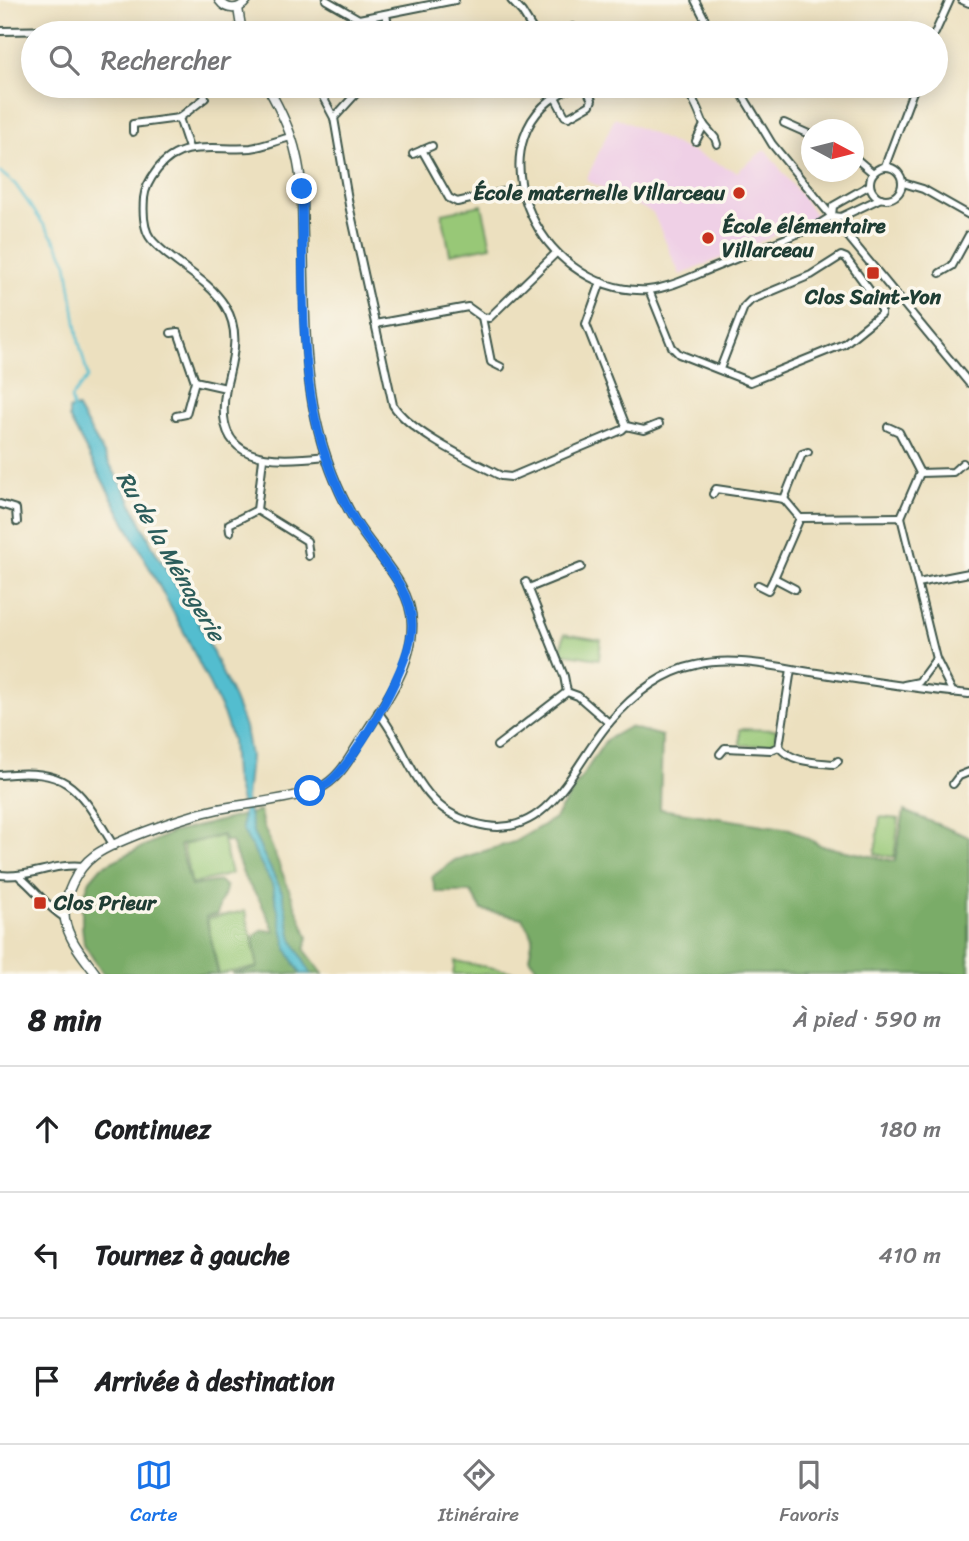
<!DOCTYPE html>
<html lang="fr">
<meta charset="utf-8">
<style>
:root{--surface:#fff;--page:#f6f6f6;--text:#202124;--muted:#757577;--line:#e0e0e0;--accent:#1a73e8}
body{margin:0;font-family:Sriracha,sans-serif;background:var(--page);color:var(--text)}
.compass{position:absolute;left:801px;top:119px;width:63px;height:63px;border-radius:50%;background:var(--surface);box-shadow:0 4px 18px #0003;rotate:97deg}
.stop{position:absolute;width:21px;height:21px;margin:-16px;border:5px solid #1a73e8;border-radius:50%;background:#fff}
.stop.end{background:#1a73e8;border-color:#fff;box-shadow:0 2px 7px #0008}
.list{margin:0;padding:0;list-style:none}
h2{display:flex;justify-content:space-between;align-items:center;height:91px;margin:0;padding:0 28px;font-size:30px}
h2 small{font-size:23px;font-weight:400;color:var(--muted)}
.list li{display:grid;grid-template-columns:46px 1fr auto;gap:21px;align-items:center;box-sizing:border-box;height:126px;padding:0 28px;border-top:2px solid var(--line)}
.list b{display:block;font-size:26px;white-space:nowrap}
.list em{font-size:23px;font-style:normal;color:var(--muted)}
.icon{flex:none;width:38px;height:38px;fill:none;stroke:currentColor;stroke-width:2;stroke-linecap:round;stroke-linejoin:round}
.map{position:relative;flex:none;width:969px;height:974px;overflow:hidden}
.search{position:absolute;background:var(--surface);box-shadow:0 4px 18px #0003;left:21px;right:21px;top:21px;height:77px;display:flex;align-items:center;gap:18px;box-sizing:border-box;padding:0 24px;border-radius:38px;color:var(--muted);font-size:26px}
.sheet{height:469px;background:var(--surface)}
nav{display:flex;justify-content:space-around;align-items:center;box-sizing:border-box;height:98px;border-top:2px solid var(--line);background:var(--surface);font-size:19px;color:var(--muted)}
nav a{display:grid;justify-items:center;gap:4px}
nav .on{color:var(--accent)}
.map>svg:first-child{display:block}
.built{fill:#efd0e6}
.green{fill:#98c877;stroke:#5c8256;stroke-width:2}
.forest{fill:#7aac68;stroke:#4c744e;stroke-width:2}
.water{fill:#53bdcf;stroke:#397d82;stroke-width:2}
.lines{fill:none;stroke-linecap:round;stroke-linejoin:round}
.stream{stroke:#53bdcf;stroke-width:2.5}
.minor-casing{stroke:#3e5549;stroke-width:10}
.tertiary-casing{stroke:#3e5549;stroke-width:11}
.minor{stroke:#fff;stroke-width:6}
.tertiary{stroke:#fff;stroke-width:8}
.route{stroke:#1a73e8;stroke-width:9}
.poi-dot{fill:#c8321e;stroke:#fbf7ec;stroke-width:2.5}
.labels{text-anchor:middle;stroke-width:7;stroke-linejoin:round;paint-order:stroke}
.poi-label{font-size:21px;font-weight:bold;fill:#1f3d34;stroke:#fbf7ec;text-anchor:start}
.water-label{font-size:23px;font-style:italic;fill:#2c5d5b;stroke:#fbf7ec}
</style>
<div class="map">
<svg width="969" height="974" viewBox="0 0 969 974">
<rect width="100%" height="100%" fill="#fbf7ec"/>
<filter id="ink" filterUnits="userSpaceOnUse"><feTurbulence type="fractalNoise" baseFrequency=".0143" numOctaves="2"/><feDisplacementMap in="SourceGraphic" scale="14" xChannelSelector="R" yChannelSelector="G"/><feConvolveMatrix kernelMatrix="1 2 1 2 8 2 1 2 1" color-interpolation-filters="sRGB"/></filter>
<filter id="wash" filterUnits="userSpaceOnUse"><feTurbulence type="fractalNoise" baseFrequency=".00686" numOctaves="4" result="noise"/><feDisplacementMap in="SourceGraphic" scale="28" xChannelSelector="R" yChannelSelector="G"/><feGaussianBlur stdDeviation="1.57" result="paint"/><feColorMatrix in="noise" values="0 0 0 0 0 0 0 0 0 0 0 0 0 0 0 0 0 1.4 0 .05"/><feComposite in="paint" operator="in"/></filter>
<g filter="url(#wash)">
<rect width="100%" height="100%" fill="#ece0bf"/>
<path class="built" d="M615 117 737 172 765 149 818 218 680 275 653 213 586 180Z"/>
<g class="green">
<path d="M482 205 491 246 450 254 442 213Z"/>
<path d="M564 634 601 640 599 659 561 653Z"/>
<path d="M740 729 776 730V746L740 745Z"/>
<path d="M880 817 899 819 894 857 875 854Z"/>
<path d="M222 836 231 874 192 884 183 845Z"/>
<path d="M245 911 258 967 219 974 207 919Z"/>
<path d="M455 961 524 974H453Z"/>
</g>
<g class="forest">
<path d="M629 727 662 736 660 809 790 829 822 846 895 861 904 811 969 837V974H542L529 958 533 937 522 918 482 910 471 892H436L432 877 455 860 514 842 555 818 606 740Z"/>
<path d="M260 811 262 822 308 937 305 950 323 974H232L258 968 253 937 262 930 275 931 259 899 245 879 231 842 225 841 223 835 180 845 191 886 220 881 226 887C226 897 217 902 218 914L206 917 218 974H103L84 944 82 926V901L90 880 101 867 171 833Z"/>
</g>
<path class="water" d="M77 407 128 496 155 551 198 621 231 692 245 727 250 756 246 799 250 819 254 835 282 892 292 939 311 974H301L287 950 272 884 242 829 243 810 234 775 232 740 223 713 185 634 69 418V410Z"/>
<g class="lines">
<path class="stream" d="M0 172 15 184 56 242 67 263 79 342 88 377 71 398 74 411"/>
</g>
</g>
<g filter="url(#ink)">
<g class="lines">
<defs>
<g id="minor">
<path d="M326 0 359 19 455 0"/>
<path d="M511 0 522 12 535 33"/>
<path d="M695 0 712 33"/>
<path d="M962 0 969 3"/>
<path d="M386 15 390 33"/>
<path d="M573 27 587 33"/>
<path d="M0 31 68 30"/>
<path d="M935 33 950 0"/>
<path d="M317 86 334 118"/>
<path d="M363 86 334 118 349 205 393 405C411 433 470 460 501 476L511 477 622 430 626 426 586 324 601 282"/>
<path d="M576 86C464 129 535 296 648 290 670 288 693 276 713 268 747 254 782 240 816 226L832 216"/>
<path d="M678 86C693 92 698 111 704 125"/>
<path d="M737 86 772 144 969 383"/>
<path d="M555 97 565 116 569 117 590 105 592 100 585 86"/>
<path d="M179 118 205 98 203 89"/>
<path d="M784 123 811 135"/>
<path d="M133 132V124L179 118 189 148"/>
<path d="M291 137C278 140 265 146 251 148 217 151 181 138 157 170 150 179 145 187 144 198 143 211 143 229 151 239 173 265 207 277 225 306 242 333 232 360 226 388 211 465 271 462 326 456"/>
<path d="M696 141 704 125 715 138 717 144"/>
<path d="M422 150 449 198 457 202 521 188"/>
<path d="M413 154 432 146"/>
<path d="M853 156 873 173"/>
<path d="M885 166 915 86"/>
<circle cx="886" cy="183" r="16"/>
<path d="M903 183 923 189 969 215"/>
<path d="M832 216 841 217 881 198"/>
<path d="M832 216 833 206 870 185"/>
<path d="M940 273 952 266 969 235"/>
<path d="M649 290 672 347 679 354 750 382 844 344 881 314V306L846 258 841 256 811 275 751 300 744 307 720 369"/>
<path d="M482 317 491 362 501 367"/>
<path d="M375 324 468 307 482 317 489 318 556 253"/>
<path d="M171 333 178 332 195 381"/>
<path d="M195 381 226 388"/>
<path d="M176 416 186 414 195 381"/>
<path d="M626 426 644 430 659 424"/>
<path d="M888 427 899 432 920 473 901 517"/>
<path d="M263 459 257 510 307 541 309 556"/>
<path d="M920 473 953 472 963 463"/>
<path d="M713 494 716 489 784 499"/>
<path d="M784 499 802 454 808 452"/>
<path d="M784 499 800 518"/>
<path d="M0 504 16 509 17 522"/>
<path d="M230 532 229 524 257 510"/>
<path d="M774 578 800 518 901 517 936 659 953 693"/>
<path d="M526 582 564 676 567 692"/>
<path d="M918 583 969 573"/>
<path d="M758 585 768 590 774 578 795 589"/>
<path d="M529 588 581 567"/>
<path d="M904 685 919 682 936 659"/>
<path d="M378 712C402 741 411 780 439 805 453 817 470 823 487 826 551 836 575 762 609 723 631 697 661 672 696 665 735 656 778 667 817 673 867 681 918 689 969 694"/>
<path d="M497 746 567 692 578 696 609 723"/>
<path d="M779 747C793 763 814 762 834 764L838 761"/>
<path d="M720 754 725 748 771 750 779 747 791 669"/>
<path d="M0 775C72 767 79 790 114 846"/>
<path d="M953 784 959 776 969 772"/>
<path d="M0 875C31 878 51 863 83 866"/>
<path d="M20 877C36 890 47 907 65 918"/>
</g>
<g id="tertiary">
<path d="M219 0C227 11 239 11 247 0"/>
<path d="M238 8 242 33"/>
<path d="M96 974C84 957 69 941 65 920 62 897 77 868 95 855 118 839 189 815 218 809 245 804 294 799 318 789 338 780 348 761 359 743 381 709 413 667 412 624 412 585 374 553 355 521 337 490 324 456 316 420 303 361 305 299 303 239 302 210 303 181 296 154 291 130 279 107 267 86"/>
</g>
</defs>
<use href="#minor" class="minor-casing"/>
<use href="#tertiary" class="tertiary-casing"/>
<use href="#minor" class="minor"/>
<use href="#tertiary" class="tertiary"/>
</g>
</g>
<g class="lines" filter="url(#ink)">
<path class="route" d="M302 189C304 277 297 372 326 457 334 480 344 504 357 524 376 555 412 587 412 625 412 662 360 753 333 779 327 785 319 789 310 791"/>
</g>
<g class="poi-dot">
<circle cx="739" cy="193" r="7"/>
<circle cx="708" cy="238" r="7"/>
<rect x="866" y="266" width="14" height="14" rx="3.5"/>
<rect x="33" y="896" width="14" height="14" rx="3.5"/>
</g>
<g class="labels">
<g class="poi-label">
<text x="725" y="200" text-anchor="end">École maternelle Villarceau</text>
<text x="722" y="233">École élémentaire<tspan x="722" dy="24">Villarceau</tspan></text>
<text x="873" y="304" text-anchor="middle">Clos Saint-Yon</text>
<text x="54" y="910">Clos Prieur</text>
</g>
<g class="water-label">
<text transform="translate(171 556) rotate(60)" y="8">Ru de la Ménagerie</text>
</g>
</g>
</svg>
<svg class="compass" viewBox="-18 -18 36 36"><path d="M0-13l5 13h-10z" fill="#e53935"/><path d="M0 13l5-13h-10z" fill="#757577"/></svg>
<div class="stop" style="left:310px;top:791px"></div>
<div class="stop end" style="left:302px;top:189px"></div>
<div class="search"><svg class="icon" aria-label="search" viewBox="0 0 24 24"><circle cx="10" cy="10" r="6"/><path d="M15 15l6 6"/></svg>Rechercher</div>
</div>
<section class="sheet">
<h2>8 min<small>À pied · 590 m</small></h2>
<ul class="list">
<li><svg class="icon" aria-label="ahead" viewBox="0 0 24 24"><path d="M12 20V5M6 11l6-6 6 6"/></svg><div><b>Continuez</b></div><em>180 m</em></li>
<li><svg class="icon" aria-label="left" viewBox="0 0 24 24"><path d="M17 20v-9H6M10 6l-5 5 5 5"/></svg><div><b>Tournez à gauche</b></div><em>410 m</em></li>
<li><svg class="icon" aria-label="arrive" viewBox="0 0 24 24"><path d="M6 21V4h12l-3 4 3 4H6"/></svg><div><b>Arrivée à destination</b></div></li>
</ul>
</section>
<nav>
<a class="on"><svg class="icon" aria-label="map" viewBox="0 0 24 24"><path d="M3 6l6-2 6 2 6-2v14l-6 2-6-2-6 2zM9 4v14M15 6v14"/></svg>Carte</a>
<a><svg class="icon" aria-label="directions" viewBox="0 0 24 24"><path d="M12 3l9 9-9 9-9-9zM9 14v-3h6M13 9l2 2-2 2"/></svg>Itinéraire</a>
<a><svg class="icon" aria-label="saved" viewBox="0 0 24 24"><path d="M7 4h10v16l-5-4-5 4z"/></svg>Favoris</a>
</nav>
